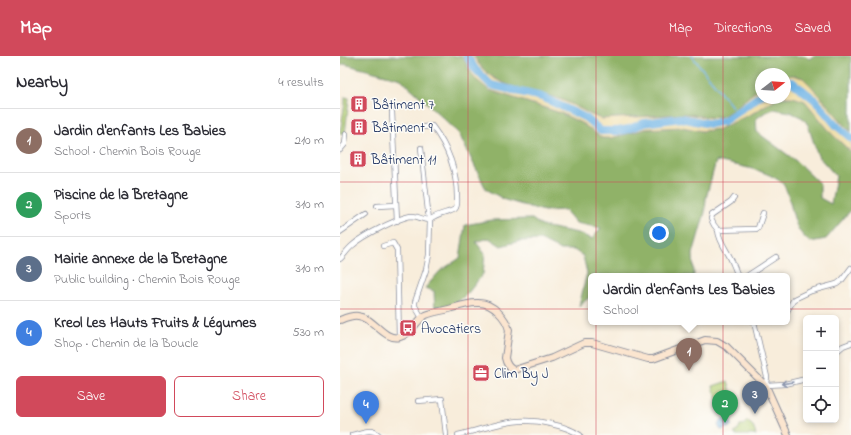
<!DOCTYPE html>
<meta charset="utf-8">
<style>
:root{--surface:#fff;--page:#f7f7f7;--text:#2b2b33;--muted:#7c7c81;--line:#e1e1e2;--accent:#d1495b}
body{margin:0;font-family:"Indie Flower",sans-serif;background:var(--page);color:var(--text)}
.controls{position:absolute;right:12px;bottom:12px;display:grid;overflow:hidden;border-radius:6px;box-shadow:0 2px 6px #0003}
.controls button{width:36px;height:36px;display:grid;place-items:center;padding:0;border:0;border-bottom:1px solid var(--line);background:var(--surface);color:var(--text);font:20px sans-serif}
.compass{position:absolute;left:415px;top:12px;width:36px;height:36px;border-radius:50%;background:var(--surface);box-shadow:0 2px 6px #0003;rotate:73deg}
.you{position:absolute;left:319px;top:177px;width:14px;height:14px;margin:-10px;border:3px solid #fff;border-radius:50%;background:#1a73e8;box-shadow:0 0 0 6px #1a73e833}
.badge{display:grid;place-items:center;width:26px;height:26px;border-radius:50%;background:var(--accent);color:#fff;font-size:13px;font-weight:700}
.pin{position:absolute;translate:-50% -33px;filter:drop-shadow(0 1px 2px #0008)}
.pin::after{content:'';position:absolute;top:21px;width:14px;height:12px;background:inherit;clip-path:polygon(0 0,100% 0,50% 100%)}
.popup{position:absolute;left:248px;top:217px;width:202px;height:52px;box-sizing:border-box;display:grid;place-content:center;border-radius:6px;background:var(--surface);filter:drop-shadow(0 1px 3px #0005);font-size:13px;white-space:nowrap;color:var(--muted)}
.popup b{font-size:15px;color:var(--text)}
.popup::after{content:'';position:absolute;left:50%;top:100%;margin-left:-8px;border:8px solid transparent;border-top-color:var(--surface)}
.list{margin:0;padding:0;list-style:none}
h2{display:flex;justify-content:space-between;align-items:center;height:52px;margin:0;padding:0 16px;font-size:17px}
h2 small{font-size:13px;font-weight:400;color:var(--muted)}
.list li{display:grid;grid-template-columns:26px 1fr auto;gap:12px;align-items:center;box-sizing:border-box;height:64px;padding:0 16px;border-top:1px solid var(--line)}
.list b{display:block;font-size:15px;white-space:nowrap}
.list p{margin:0;font-size:13px;white-space:nowrap;color:var(--muted)}
.list em{font-size:13px;font-style:normal;color:var(--muted)}
.actions{display:flex;gap:8px;padding:12px 16px}
.actions a{flex:1;padding:9px 0;border:1px solid var(--accent);border-radius:6px;text-align:center;font-size:14px;color:var(--accent)}
.actions .main{background:var(--accent);color:#fff}
.icon{flex:none;width:22px;height:22px;fill:none;stroke:currentColor;stroke-width:2;stroke-linecap:round;stroke-linejoin:round}
.map{position:relative;flex:none;width:511px;height:379px;overflow:hidden}
header{display:flex;align-items:center;gap:24px;box-sizing:border-box;height:56px;padding:0 20px;background:var(--accent);color:#fff}
header strong{font-size:19px}
nav{display:flex;gap:22px;margin-inline-start:auto;font-size:14px}
main{display:flex}
aside{flex:1;background:var(--surface)}
.map>svg:first-child{display:block}
.green{fill:#b5d076;stroke:#68806a}
.forest{fill:#90b267;stroke:#567062;fill-rule:evenodd}
.sand{fill:#eeda9e;stroke:#84847e}
.water{fill:#6fb4e6;stroke:#4572a2}
.lines{fill:none;stroke-linecap:round;stroke-linejoin:round}
.stream{stroke:#6fb4e6;stroke-width:1.5}
.river{stroke:#6fb4e6;stroke-width:8}
.street-casing{stroke:#8a8e9c;stroke-width:6}
.secondary-casing{stroke:#8a8e9c;stroke-width:8}
.street{stroke:#fff;stroke-width:4.5}
.secondary{stroke:#fbe5cf;stroke-width:6}
.oneway{stroke:#8d97ae}
.grid{fill:none;stroke:#d1495b;stroke-width:1;stroke-opacity:0.55}
.labels{text-anchor:middle;stroke-width:3;stroke-linejoin:round;paint-order:stroke}
.poi-label{font-size:14px;fill:#1b2f5e;stroke:#fdfcf7;text-anchor:start}
</style>
<header>
<strong>Map</strong>
<nav><a>Map</a><a>Directions</a><a>Saved</a></nav>
</header>
<main>
<aside>
<h2>Nearby<small>4 results</small></h2>
<ul class="list">
<li><span class="badge" style="background:#8d6e63">1</span><div><b>Jardin d'enfants Les Babies</b><p>School · Chemin Bois Rouge</p></div><em>210 m</em></li>
<li><span class="badge" style="background:#2e9e5b">2</span><div><b>Piscine de la Bretagne</b><p>Sports</p></div><em>310 m</em></li>
<li><span class="badge" style="background:#5c6f8a">3</span><div><b>Mairie annexe de la Bretagne</b><p>Public building · Chemin Bois Rouge</p></div><em>310 m</em></li>
<li><span class="badge" style="background:#3f7fe0">4</span><div><b>Kreol Les Hauts Fruits &amp; Légumes</b><p>Shop · Chemin de la Boucle</p></div><em>530 m</em></li>
</ul>
<div class="actions"><a class="main">Save</a><a>Share</a></div>
</aside>
<div class="map">
<svg width="511" height="379" viewBox="0 0 511 379">
<rect width="100%" height="100%" fill="#fdfcf7"/>
<filter id="ink" filterUnits="userSpaceOnUse"><feTurbulence type="fractalNoise" baseFrequency=".025" numOctaves="2"/><feDisplacementMap in="SourceGraphic" scale="8" xChannelSelector="R" yChannelSelector="G"/><feConvolveMatrix kernelMatrix="1 2 1 2 8 2 1 2 1" color-interpolation-filters="sRGB"/></filter>
<filter id="wash" filterUnits="userSpaceOnUse"><feTurbulence type="fractalNoise" baseFrequency=".012" numOctaves="4" result="noise"/><feDisplacementMap in="SourceGraphic" scale="16" xChannelSelector="R" yChannelSelector="G"/><feGaussianBlur stdDeviation="0.9" result="paint"/><feColorMatrix in="noise" values="0 0 0 0 0 0 0 0 0 0 0 0 0 0 0 0 0 1.4 0 .05"/><feComposite in="paint" operator="in"/></filter>
<g filter="url(#wash)">
<rect width="100%" height="100%" fill="#f8eddb"/>
<g class="green">
<path d="M5 41 9 42 5 78 0 77 5 47Z"/>
<path d="M388 325 396 353 381 357 373 330Z"/>
<path d="M407 365 413 370 416 379H395V376L397 375 400 370 404 369Z"/>
</g>
<g class="forest">
<path d="M0 0H122L149 34 221 57 243 68 262 82H271L305 73 342 71 362 75 379 73 413 57 437 42 453 41 465 45 492 78 511 96V154L486 183 470 186C458 177 456 169 452 155 450 146 448 135 443 128 430 114 394 109 376 105L366 142 365 156 353 198 354 220H251V240L239 250 247 217 243 200 234 194H220L200 184 180 185 161 190 149 182 136 186 145 198 143 218 128 237 114 249 95 255 94 235 85 232 100 215 120 202 125 169 152 164 192 163 202 170 238 177 252 183 261 172 236 167 225 154 204 155 165 144 146 133 118 76 61 23 4 8 0 10ZM434 53 450 56 463 62 468 69 478 100 496 120 491 148 480 142V128L456 105 417 76 416 63 424 57Z"/>
<path d="M134 0H466L469 3 473 0H511V75L509 74 472 31 463 22 452 19 445 21V18H421V32C409 38 392 58 380 61 370 63 356 59 346 58L261 63C247 58 236 49 222 44 191 33 151 34 134 0Z"/>
</g>
<g class="sand">
<path d="M122 0H134C151 34 191 33 222 44 236 49 247 58 261 63L346 58C356 59 371 63 380 61 392 58 409 38 421 32V42H437L413 57 379 73 362 75 342 71 305 73 271 82H262L243 68 221 57 149 34 134 22Z"/>
<path d="M452 19 463 22 472 31 509 74 511 75V96L492 78 465 45 453 41H445V21Z"/>
</g>
<path class="water" d="M382 363H385L390 364 392 370 381 374 380 373 378 369Z"/>
<g class="lines">
<path class="stream" d="M352 0 397 57"/>
<g class="river">
<path d="M127 0 135 13 151 29 202 41 246 62 261 75H278L289 73 304 67 341 62 370 68 384 65 421 39"/>
<path d="M445 26H452L474 43 496 69 511 82"/>
</g>
</g>
</g>
<g filter="url(#ink)">
<g class="lines">
<defs>
<g id="street">
<path d="M52 56 57 165"/>
<path d="M84 71 92 70C108 91 117 114 117 141 117 145 118 150 115 153 110 157 98 157 90 164"/>
<path d="M81 92 89 164"/>
<path d="M0 94 5 88 6 78"/>
<path d="M37 150 56 149"/>
<path d="M378 174 374 169 371 163 372 159 391 146 394 142"/>
<path d="M0 176 26 158"/>
<path d="M43 190 53 187 57 194 59 281"/>
<path d="M0 203C4 199 8 193 13 189 23 180 59 161 72 160 79 160 84 165 90 164"/>
<path d="M398 220C396 216 395 212 393 208 389 196 379 187 378 174L416 173 418 172 423 157"/>
<path d="M407 220 436 201"/>
<path d="M447 255 454 243 471 235 497 228 502 224 511 212"/>
<path d="M82 262 75 250V246L86 214 89 199 90 164"/>
<path d="M414 266 427 321 426 327"/>
<path d="M496 296 503 290 511 287"/>
<path d="M427 329 445 328 466 323"/>
<path d="M78 345 102 343 106 379"/>
<path d="M12 379C21 377 31 371 39 379"/>
<path d="M118 379C153 371 174 359 211 368 221 370 231 373 240 379"/>
</g>
<path id="secondary" d="M0 264C5 262 12 259 18 260 34 261 43 285 60 281 72 278 76 264 86 259 93 256 102 255 109 253 119 250 130 246 139 247 153 247 166 262 169 274L165 302C166 307 169 312 174 314L212 302 244 287H252L308 303H313L365 284 377 285 387 291 423 327 424 330H426L448 379"/>
</defs>
<use href="#street" class="street-casing"/>
<use href="#secondary" class="secondary-casing"/>
<use href="#street" class="street"/>
<use href="#secondary" class="secondary"/>
</g>
<defs><path id="oneway-shaft" d="M-6 0H5M1.5-3L5.5 0L1.5 3" fill="none" stroke-width="1.6" stroke-linecap="round" stroke-linejoin="round"/></defs>
<use class="oneway" href="#oneway-shaft" transform="translate(447 327) rotate(172)"/>
</g>
<path class="grid" d="M128 0V379M256 0V379M383 0V379M0 126H511M0 253H511"/>
<defs>
<symbol id="building-square" viewBox="-11 -11 22 22"><rect x="-9" y="-9" width="18" height="18" rx="4" fill="#d1495b" stroke="#fdfcf7"/><path d="M-4-6H4V6H1V3H-1V6H-4ZM-2.5-4.3h1.7v1.8h-1.7ZM.8-4.3h1.7v1.8H.8ZM-2.5-1h1.7V.8h-1.7ZM.8-1h1.7V.8H.8Z" fill="#fff"/></symbol>
<symbol id="bus-square" viewBox="-11 -11 22 22"><rect x="-9" y="-9" width="18" height="18" rx="4" fill="#d1495b" stroke="#fdfcf7"/><path d="M-5-6H5V4H4V6H2V4H-2V6H-4V4H-5ZM-3.5-4V0h7V-4ZM-3.5 1.2v1.5H-2V1.2ZM2 1.2v1.5H3.5V1.2Z" fill="#fff"/></symbol>
<symbol id="office-square" viewBox="-11 -11 22 22"><rect x="-9" y="-9" width="18" height="18" rx="4" fill="#d1495b" stroke="#fdfcf7"/><path d="M-6-3h4V-5.5h4V-3h4V5H-6ZM-1-4.5V-3h2v-1.5ZM-6 0V1H6V0Z" fill="#fff"/></symbol>
</defs>
<g fill-rule="evenodd">
<use href="#building-square" x="9" y="38" width="20" height="20"/>
<use href="#building-square" x="9" y="61" width="20" height="20"/>
<use href="#building-square" x="8" y="93" width="20" height="20"/>
<use href="#bus-square" x="58" y="262" width="20" height="20"/>
<use href="#office-square" x="131" y="307" width="20" height="20"/>
</g>
<g class="labels">
<g class="poi-label">
<text x="32" y="53">Bâtiment 7</text>
<text x="32" y="76">Bâtiment 9</text>
<text x="31" y="108">Bâtiment 11</text>
<text x="81" y="277">Avocatiers</text>
<text x="154" y="322">Clim By J</text>
</g>
</g>
</svg>
<div class="controls">
<button>+</button>
<button>−</button>
<button><svg class="icon" aria-label="locate" viewBox="0 0 24 24"><circle cx="12" cy="12" r="6"/><path d="M12 2v4M12 18v4M2 12h4M18 12h4"/></svg></button>
</div>
<svg class="compass" viewBox="-18 -18 36 36"><path d="M0-13l5 13h-10z" fill="#e53935"/><path d="M0 13l5-13h-10z" fill="#7c7c81"/></svg>
<div class="you"></div>
<div class="pin badge" style="left:349px;top:315px;background:#8d6e63">1</div>
<div class="popup"><b>Jardin d'enfants Les Babies</b>School</div>
<div class="pin badge" style="left:385px;top:367px;background:#2e9e5b">2</div>
<div class="pin badge" style="left:415px;top:358px;background:#5c6f8a">3</div>
<div class="pin badge" style="left:26px;top:368px;background:#3f7fe0">4</div>
</div>
</main>
